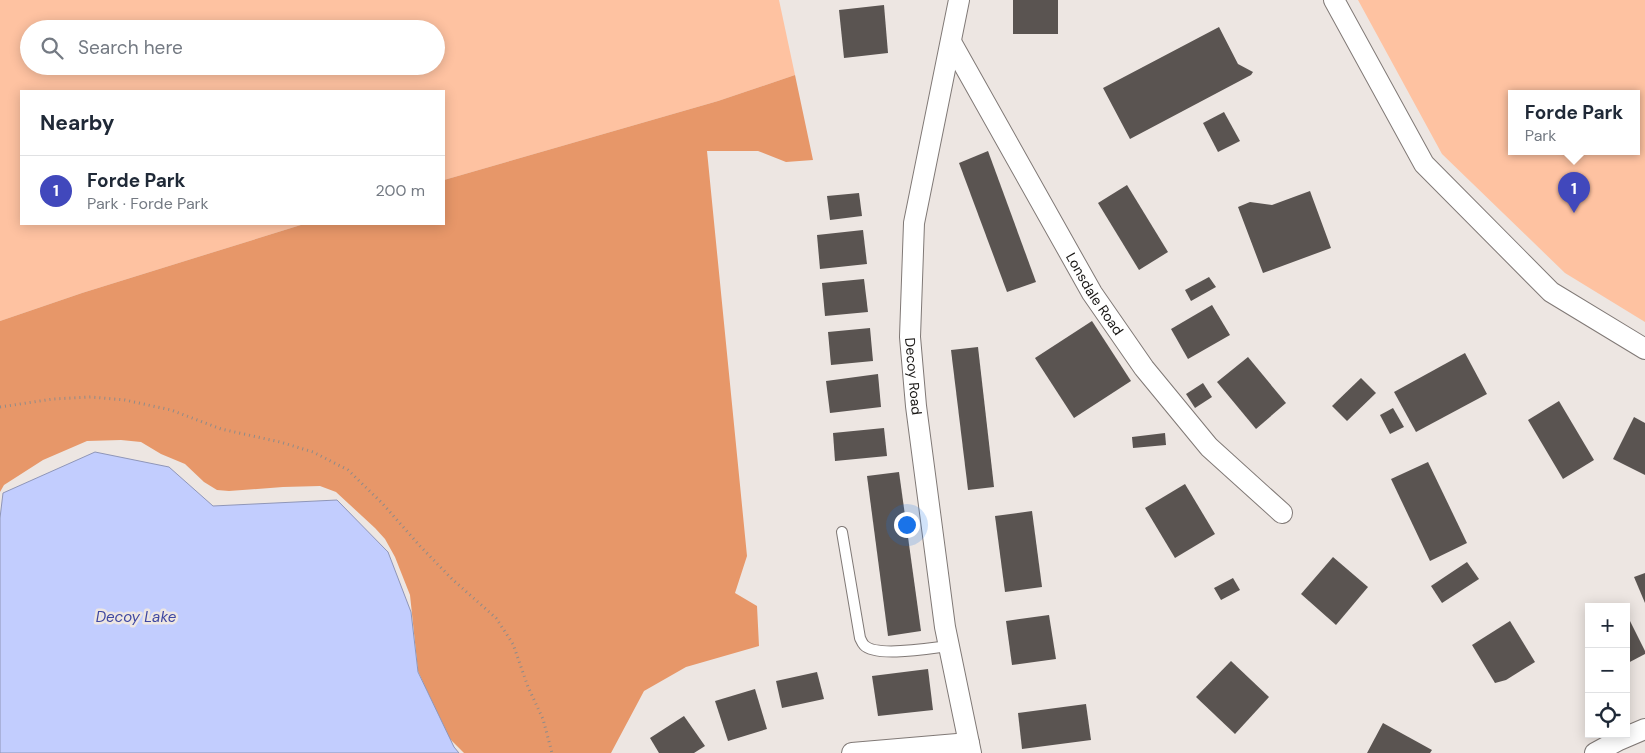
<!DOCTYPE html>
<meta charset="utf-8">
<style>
:root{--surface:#fff;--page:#f2f2f3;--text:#1f2937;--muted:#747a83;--line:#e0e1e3;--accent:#4148bc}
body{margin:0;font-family:"DM Sans",sans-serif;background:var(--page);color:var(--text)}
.controls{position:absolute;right:15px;bottom:15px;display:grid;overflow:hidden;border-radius:0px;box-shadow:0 2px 12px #0003}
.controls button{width:45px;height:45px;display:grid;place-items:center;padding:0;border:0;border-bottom:1px solid var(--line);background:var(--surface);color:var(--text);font:25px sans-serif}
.you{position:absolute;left:906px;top:524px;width:18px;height:18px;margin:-12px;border:4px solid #fff;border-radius:50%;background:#1a73e8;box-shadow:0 0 0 8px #1a73e833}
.badge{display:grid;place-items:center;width:32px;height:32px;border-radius:50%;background:var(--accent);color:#fff;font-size:16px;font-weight:700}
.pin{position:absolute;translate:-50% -41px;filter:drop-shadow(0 1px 2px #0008)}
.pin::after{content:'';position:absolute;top:26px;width:18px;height:15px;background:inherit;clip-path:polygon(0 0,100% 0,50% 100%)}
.popup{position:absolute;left:1508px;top:90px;width:132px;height:65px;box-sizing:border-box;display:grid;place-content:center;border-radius:0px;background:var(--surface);filter:drop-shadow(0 1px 4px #0005);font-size:16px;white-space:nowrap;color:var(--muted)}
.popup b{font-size:19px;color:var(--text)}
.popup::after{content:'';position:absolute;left:50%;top:100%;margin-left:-10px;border:10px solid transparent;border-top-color:var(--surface)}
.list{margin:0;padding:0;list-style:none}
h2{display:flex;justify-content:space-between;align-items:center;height:65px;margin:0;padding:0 20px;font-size:21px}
h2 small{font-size:16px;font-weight:400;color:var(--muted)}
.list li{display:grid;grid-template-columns:32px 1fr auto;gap:15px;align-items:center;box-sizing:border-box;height:70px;padding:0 20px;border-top:1px solid var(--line)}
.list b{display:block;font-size:19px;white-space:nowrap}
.list p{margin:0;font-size:16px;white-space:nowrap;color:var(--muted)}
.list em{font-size:16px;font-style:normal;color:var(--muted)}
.icon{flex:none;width:28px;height:28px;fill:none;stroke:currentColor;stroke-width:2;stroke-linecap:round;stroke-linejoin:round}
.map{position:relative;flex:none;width:1645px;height:753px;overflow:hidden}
.search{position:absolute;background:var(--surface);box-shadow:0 2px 12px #0003;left:20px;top:20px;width:425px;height:55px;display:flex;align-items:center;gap:12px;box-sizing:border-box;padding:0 18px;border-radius:28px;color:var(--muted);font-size:19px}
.panel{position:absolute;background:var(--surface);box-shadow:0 2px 12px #0003;left:20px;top:90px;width:425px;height:135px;border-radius:0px}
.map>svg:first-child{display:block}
.green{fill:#fec2a1;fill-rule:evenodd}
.forest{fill:#e79769}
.water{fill:#c2cdfe;stroke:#8f96b8}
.building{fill:#5a5451}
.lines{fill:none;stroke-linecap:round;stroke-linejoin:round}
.lane-casing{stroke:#807976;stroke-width:12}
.street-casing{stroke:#807976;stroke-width:22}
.path{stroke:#908b88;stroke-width:3;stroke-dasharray:1 4;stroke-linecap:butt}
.lane{stroke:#fff;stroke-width:10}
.street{stroke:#fff;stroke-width:20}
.labels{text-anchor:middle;stroke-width:5;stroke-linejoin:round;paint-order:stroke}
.street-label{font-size:14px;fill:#191715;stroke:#ede6e2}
.water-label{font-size:15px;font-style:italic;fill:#3e47a1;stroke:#ede6e2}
</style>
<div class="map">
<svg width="1645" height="753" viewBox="0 0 1645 753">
<rect width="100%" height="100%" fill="#ede6e2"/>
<g class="green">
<path d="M0 0H779L795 75 718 101 444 180V91H21V224H304L82 293 0 321ZM29 29H436V66H29Z"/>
<path d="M1358 0H1645V322L1565 273 1442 154ZM1512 94H1636V152H1512Z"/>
</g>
<path class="forest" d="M795 75 813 160 786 162 758 151H707L747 556 735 593 757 606 759 646 686 667 644 691 611 753H464L447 736 418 671 410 595 395 557 385 539 375 528 336 492 320 486 283 487 229 491 217 490 204 482 185 464 161 454 141 442 121 440 87 441 43 460 4 485 0 492V321L82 293 304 224H444V180L718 101Z"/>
<path class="water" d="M95 452 169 467 213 506 337 500 388 552 411 612 418 672 454 747 459 753H0V518L3 493Z"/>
<g class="building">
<rect x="1013" y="0" width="45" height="34"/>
<path d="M884 5 888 53 844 58 839 10Z"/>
<path d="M1219 27 1238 64 1253 72 1251 75 1130 139 1103 88Z"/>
<path d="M1224 112 1240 141 1218 152 1203 123Z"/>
<path d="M988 151 1036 282 1007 292 959 163Z"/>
<path d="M1127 185 1168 252 1139 270 1098 203Z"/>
<path d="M1310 191 1331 248 1263 273 1238 207 1250 202 1272 205Z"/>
<path d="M859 193 862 216 830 220 827 196Z"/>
<path d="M863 230 867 264 820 269 817 235Z"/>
<path d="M1209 277 1216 287 1191 301 1185 290Z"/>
<path d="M864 279 868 312 825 316 822 283Z"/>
<path d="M1212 305 1230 335 1188 359 1171 329Z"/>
<path d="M1092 321 1131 381 1074 418 1035 358Z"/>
<path d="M870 328 873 361 831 365 828 332Z"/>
<path d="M978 347 994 487 968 490 951 350Z"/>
<path d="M1465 353 1487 394 1416 432 1394 392Z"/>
<path d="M1248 357 1286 403 1256 429 1217 382Z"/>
<path d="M878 374 881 407 830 413 826 381Z"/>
<path d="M1361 378 1376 393 1347 421 1332 406Z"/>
<path d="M1203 383 1212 397 1195 408 1186 394Z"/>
<path d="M1559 401 1594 460 1563 479 1528 420Z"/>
<path d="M1393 408 1404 427 1390 434 1380 415Z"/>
<path d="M1634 417 1645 423V475L1613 459Z"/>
<path d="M884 428 887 456 835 461 833 433Z"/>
<path d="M1165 433 1166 445 1133 448 1132 437Z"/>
<path d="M1428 462 1467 543 1430 561 1391 479Z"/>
<path d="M899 472 921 631 888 636 867 476Z"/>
<path d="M1185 484 1215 534 1175 558 1145 508Z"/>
<path d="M1032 511 1042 587 1005 592 995 516Z"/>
<path d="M1333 557 1368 587 1336 625 1301 594Z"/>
<path d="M1467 562 1479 579 1442 603 1431 586Z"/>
<path d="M1645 573V603L1634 577Z"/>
<path d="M1233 578 1240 590 1221 600 1214 588Z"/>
<path d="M1626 613 1645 651V654L1626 664Z"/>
<path d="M1049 615 1056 659 1012 665 1006 621Z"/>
<path d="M1510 621 1535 662 1506 680 1495 683 1472 645Z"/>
<path d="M1231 661 1269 697 1235 734 1196 697Z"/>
<path d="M928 669 933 710 878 716 872 676Z"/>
<path d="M817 672 824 699 782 708 776 681Z"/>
<path d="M755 689 767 729 728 741 715 701Z"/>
<path d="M1086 704 1091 740 1022 749 1018 713Z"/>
<path d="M684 716 705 746 694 753H659L650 738Z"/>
<path d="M1383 723 1432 750 1430 753H1367Z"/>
</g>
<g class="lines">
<defs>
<path id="lane" d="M842 532 860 638C861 640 862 643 864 645 876 658 931 648 949 646"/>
<g id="street">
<path id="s1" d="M959 0 914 223 910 337 916 406 945 627 971 753"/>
<path d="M1334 0 1424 164 1551 292 1645 349"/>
<path id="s2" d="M951 42 1092 293 1144 368 1209 447 1282 513"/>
<path d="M852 753 969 743"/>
<path d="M1595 753 1619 740 1645 729"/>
</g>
</defs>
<use href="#lane" class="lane-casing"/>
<use href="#street" class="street-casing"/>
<path class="path" d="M0 407 53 399 91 397 125 400 171 410 221 429 280 442 313 452 348 470 382 503 420 546 452 579 496 618 513 644 528 687 543 719 552 753"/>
<use href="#lane" class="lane"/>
<use href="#street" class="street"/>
</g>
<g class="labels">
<g class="street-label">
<text dy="5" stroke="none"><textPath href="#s2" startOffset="290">Lonsdale Road</textPath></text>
<text dy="5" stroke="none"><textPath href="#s1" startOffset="381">Decoy Road</textPath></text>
</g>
<g class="water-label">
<text x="136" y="622">Decoy Lake</text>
</g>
</g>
</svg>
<div class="controls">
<button>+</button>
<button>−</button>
<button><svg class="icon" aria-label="locate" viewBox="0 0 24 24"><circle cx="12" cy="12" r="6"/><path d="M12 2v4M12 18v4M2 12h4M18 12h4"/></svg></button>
</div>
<div class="you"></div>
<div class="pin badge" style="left:1574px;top:213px">1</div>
<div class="popup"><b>Forde Park</b>Park</div>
<div class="search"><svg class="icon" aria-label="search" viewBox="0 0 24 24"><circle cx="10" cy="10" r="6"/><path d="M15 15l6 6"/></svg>Search here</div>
<section class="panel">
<h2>Nearby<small></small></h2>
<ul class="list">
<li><span class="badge">1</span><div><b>Forde Park</b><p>Park · Forde Park</p></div><em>200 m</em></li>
</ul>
</section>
</div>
